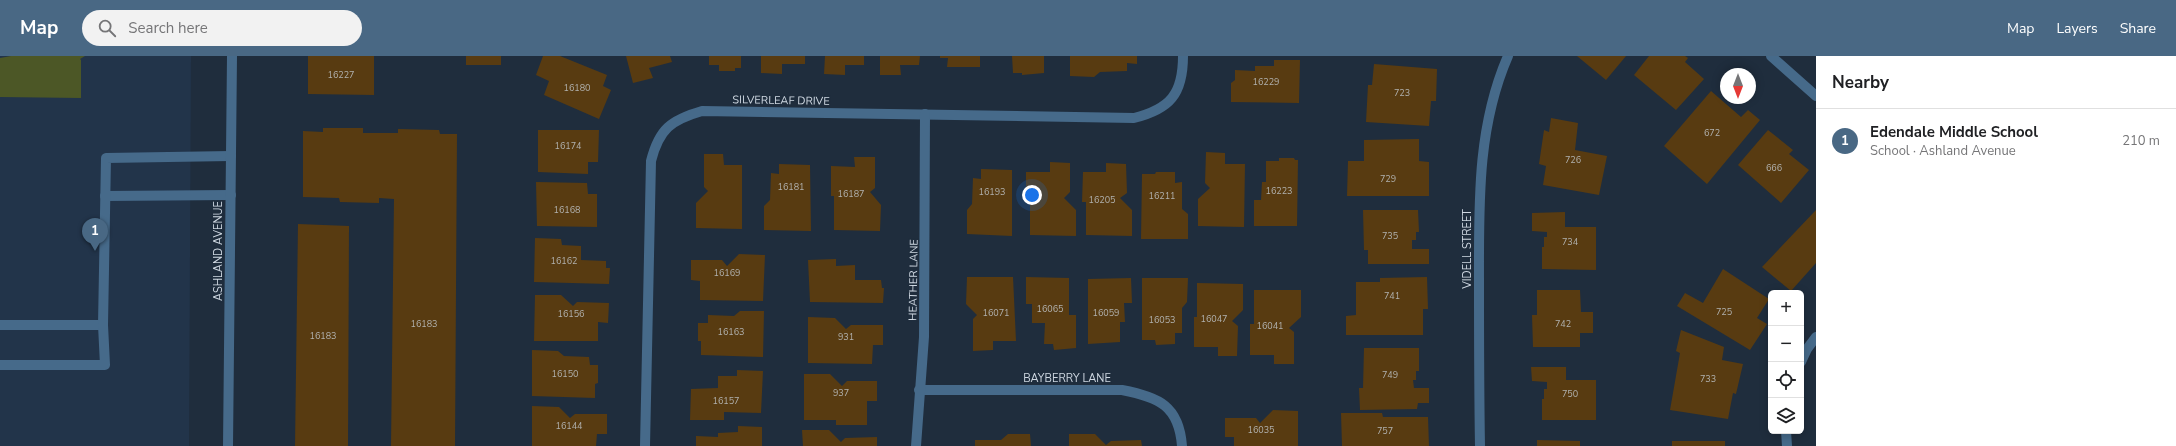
<!DOCTYPE html>
<meta charset="utf-8">
<style>
:root{--surface:#fff;--page:#f2f2f2;--text:#202124;--muted:#757577;--line:#e0e0e0;--accent:#496884}
body{margin:0;font-family:"Nunito Sans",sans-serif;background:var(--page);color:var(--text)}
.controls{position:absolute;right:12px;bottom:12px;display:grid;overflow:hidden;border-radius:6px;box-shadow:0 2px 10px #0003}
.controls button{width:36px;height:36px;display:grid;place-items:center;padding:0;border:0;border-bottom:1px solid var(--line);background:var(--surface);color:var(--text);font:20px sans-serif}
.compass{position:absolute;left:1720px;top:12px;width:36px;height:36px;border-radius:50%;background:var(--surface);box-shadow:0 2px 10px #0003;rotate:180deg}
.you{position:absolute;left:1032px;top:139px;width:14px;height:14px;margin:-10px;border:3px solid #fff;border-radius:50%;background:#1a73e8;box-shadow:0 0 0 6px #1a73e833}
.badge{display:grid;place-items:center;width:26px;height:26px;border-radius:50%;background:var(--accent);color:#fff;font-size:13px;font-weight:700}
.pin{position:absolute;translate:-50% -33px;filter:drop-shadow(0 1px 2px #0008)}
.pin::after{content:'';position:absolute;top:21px;width:14px;height:12px;background:inherit;clip-path:polygon(0 0,100% 0,50% 100%)}
.list{margin:0;padding:0;list-style:none}
h2{display:flex;justify-content:space-between;align-items:center;height:52px;margin:0;padding:0 16px;font-size:17px}
h2 small{font-size:13px;font-weight:400;color:var(--muted)}
.list li{display:grid;grid-template-columns:26px 1fr auto;gap:12px;align-items:center;box-sizing:border-box;height:64px;padding:0 16px;border-top:1px solid var(--line)}
.list b{display:block;font-size:15px;white-space:nowrap}
.list p{margin:0;font-size:13px;white-space:nowrap;color:var(--muted)}
.list em{font-size:13px;font-style:normal;color:var(--muted)}
.icon{flex:none;width:22px;height:22px;fill:none;stroke:currentColor;stroke-width:2;stroke-linecap:round;stroke-linejoin:round}
.map{position:relative;flex:none;width:1816px;height:390px;overflow:hidden}
header{display:flex;align-items:center;gap:24px;box-sizing:border-box;height:56px;padding:0 20px;background:var(--accent);color:#fff}
header strong{font-size:19px}
nav{display:flex;gap:22px;margin-inline-start:auto;font-size:14px}
.search{width:280px;height:36px;background:var(--page);display:flex;align-items:center;gap:10px;box-sizing:border-box;padding:0 14px;border-radius:22px;color:var(--muted);font-size:15px}
main{display:flex}
aside{flex:1;background:var(--surface)}
.map>svg:first-child{display:block}
.built{fill:#22344a}
.green{fill:#4c5726}
.building{fill:#583b11}
.lines{fill:none;stroke-linecap:round;stroke-linejoin:round}
.minor{stroke:#466a8a;stroke-width:10}
.labels{text-anchor:middle;stroke-width:3;stroke-linejoin:round;paint-order:stroke}
.number-label{font-size:9px;fill:#b1b1ae}
.street-label{font-size:11px;fill:#cfd8e2;stroke:#1f2d3d}
</style>
<header>
<strong>Map</strong>
<div class="search"><svg class="icon" aria-label="search" viewBox="0 0 24 24"><circle cx="10" cy="10" r="6"/><path d="M15 15l6 6"/></svg>Search here</div>
<nav><a>Map</a><a>Layers</a><a>Share</a></nav>
</header>
<main>
<div class="map">
<svg width="1816" height="390" viewBox="0 0 1816 390">
<rect width="100%" height="100%" fill="#1f2d3d"/>
<path class="built" d="M0 0H191L189 390H0Z"/>
<path class="green" d="M11 0H85L80 3 81 4V42L0 41V2Z"/>
<g class="building">
<path d="M308 0H374V39L308 38Z"/>
<rect x="466" y="0" width="35" height="9"/>
<path d="M543 0H560L607 19 603 30 611 34 599 63 544 39 549 25 536 19Z"/>
<path d="M626 0H670L672 6 649 12 653 22 633 27Z"/>
<path d="M709 0H741V12H735V15H719V9H709Z"/>
<path d="M761 0H805V8H782V18L761 17Z"/>
<path d="M825 0H864V9H845V19L824 18Z"/>
<path d="M880 0H920L919 9H900L901 19H880Z"/>
<path d="M940 0H980V11H947L948 2H940Z"/>
<path d="M1012 0H1044V17L1022 19V17H1013Z"/>
<path d="M1070 0H1137V8L1127 7V15L1100 16 1094 21 1070 20Z"/>
<path d="M1577 0H1626L1606 24Z"/>
<path d="M1649 0H1685L1688 2 1685 6 1704 23 1676 54 1634 19Z"/>
<path d="M1274 4H1300L1299 47 1231 46V27L1235 24V14L1255 15V10H1274Z"/>
<path d="M1374 8 1437 13 1436 45H1431L1429 70 1366 66 1368 29H1372Z"/>
<path d="M1711 35 1741 61 1748 54 1760 64 1707 128 1664 90Z"/>
<path d="M1551 62 1578 67 1575 94 1607 100 1599 139 1543 129 1546 110 1539 108 1544 74 1549 76Z"/>
<path d="M323 72H363V77H398V73L439 74 440 78H457L455 390H391L394 143 379 142V147L340 146 339 142 303 141V75L323 76Z"/>
<path d="M538 74H599L598 106H588V118L538 116Z"/>
<path d="M1768 74 1793 94 1789 98 1809 114 1781 147 1738 109Z"/>
<path d="M1419 83V105L1429 106V140H1347L1348 105H1364V84Z"/>
<path d="M1206 96 1225 97V108H1245L1244 171 1198 170V143L1210 132 1205 127Z"/>
<path d="M704 98H723L724 109H742V173L696 172V147L708 135 704 131Z"/>
<path d="M854 101H875V132L870 136 881 149 880 175 834 174V140H831V110L855 111Z"/>
<path d="M1279 102H1294L1295 104H1298L1297 170H1254V144H1261L1262 126H1266V105H1279Z"/>
<path d="M1050 106 1070 107V136L1064 142 1076 154V180L1030 179V146L1026 145V116H1050Z"/>
<path d="M1106 107 1126 108 1127 137 1120 142 1132 154V180L1086 179V146H1082L1083 116H1106Z"/>
<path d="M779 108 810 109 811 175 764 174V150L770 144 771 117 779 118Z"/>
<path d="M981 113 1012 114V180L967 178V154L972 148 973 122 981 123Z"/>
<path d="M1156 116H1175V127L1182 126V153L1188 158V183H1141L1142 118H1155Z"/>
<path d="M536 126 587 127 588 138H597V171L537 170Z"/>
<path d="M1363 154H1418L1419 176H1416V184H1412V193H1429V208H1368V194H1364Z"/>
<path d="M1816 154V207L1791 235 1762 211Z"/>
<path d="M1565 156V171H1596V214L1542 213V191H1544V181H1547V176L1532 175V157Z"/>
<path d="M298 168 349 170 348 390H295Z"/>
<path d="M535 182 561 183 562 189 581 190V204L606 205V212H610L609 228 534 226Z"/>
<path d="M739 198 765 199 763 245 700 244V225L691 224V204H722L727 210Z"/>
<path d="M836 203V210L855 209V224H881L882 232H884L883 247 810 246 808 204Z"/>
<path d="M1723 213 1769 243 1757 262 1767 268 1750 294 1677 250 1685 237 1703 247Z"/>
<path d="M967 221H1013L1016 285H993V294L973 295V263L977 259 966 248Z"/>
<path d="M1026 221 1069 222V259H1076V292L1054 294 1053 288H1044L1045 267H1032V248H1026Z"/>
<path d="M1427 221 1428 253H1423V279H1346V260L1356 259V226H1380V222Z"/>
<path d="M1131 222 1132 247H1124L1125 266H1120V286L1088 288V223Z"/>
<path d="M1142 222H1188L1187 246 1182 252V277H1175V288L1156 289 1155 284H1142Z"/>
<path d="M1197 227 1243 228V254L1232 265 1238 270 1237 300H1218V291H1194V261H1197Z"/>
<path d="M1254 234H1301V261L1289 272 1294 276V308H1274V299H1250V268H1254Z"/>
<path d="M1537 234H1580L1581 256H1593V277H1580V291H1533L1532 259H1537Z"/>
<path d="M535 239H561L573 250 577 246 609 247 608 267 598 266V285H534Z"/>
<path d="M740 255H764L763 301 701 299V285H698V267H708V259L734 260Z"/>
<path d="M808 261 835 262 846 273 851 269H883V289H873L872 308 808 307Z"/>
<path d="M1681 274 1724 291 1722 304 1743 308 1736 338 1733 337 1728 363 1670 354 1680 297 1676 295Z"/>
<path d="M1364 292H1419V315H1416V324H1413L1414 332H1429V347H1418L1417 353 1360 354 1359 332H1363Z"/>
<path d="M532 294 558 295 564 300 589 301 590 309H598V327L595 328V342L532 340Z"/>
<path d="M1531 311H1566V324H1596V364H1542V343H1544V333H1547V326L1532 325Z"/>
<path d="M737 314 763 315 761 357 724 356V364H690L691 333 718 332V320H737Z"/>
<path d="M804 318H830L842 330 847 325H877V345H867V369H836V364H804Z"/>
<path d="M532 350 559 351 570 362 575 358H607V378H597L596 390H532Z"/>
<path d="M1273 354 1298 355V390H1234V381H1225V362H1256L1260 367Z"/>
<path d="M1341 357H1382L1383 361H1428L1429 390H1342Z"/>
<path d="M738 370 762 371V390H696V380L718 381V377L738 376Z"/>
<path d="M802 374H829L841 386 845 382 877 381V390H803Z"/>
<path d="M1008 378H1030L1031 390H975V384H1001Z"/>
<path d="M1069 378H1095L1106 389 1111 385 1141 384 1142 390H1069Z"/>
<path d="M1537 384 1580 385V390H1537Z"/>
<rect x="1672" y="385" width="53" height="5"/>
</g>
<g class="lines">
<g class="minor">
<path d="M1771 0 1816 40"/>
<path d="M105 140 231 139"/>
<path d="M0 269H103"/>
<path d="M1801 306 1807 293 1816 281"/>
<path d="M0 309H105L103 269 106 102 231 100"/>
<path d="M919 334H1122C1159 341 1179 350 1182 390"/>
<path d="M1786 375 1787 390"/>
<path d="M228 390 232 0"/>
<path d="M645 390 651 105C659 73 671 64 702 55L1134 62C1170 53 1183 38 1183 0"/>
<path d="M916 390 924 281 925 58"/>
<path d="M1480 390C1479 334 1479 279 1479 223 1479 147 1477 71 1508 0"/>
</g>
</g>
<g class="labels">
<g class="number-label">
<text x="341" y="22">16227</text>
<text x="1266" y="29">16229</text>
<text x="577" y="35">16180</text>
<text x="1402" y="40">723</text>
<text x="1712" y="80">672</text>
<text x="568" y="93">16174</text>
<text x="1573" y="107">726</text>
<text x="1774" y="115">666</text>
<text x="1388" y="126">729</text>
<text x="791" y="134">16181</text>
<text x="1279" y="138">16223</text>
<text x="992" y="139">16193</text>
<text x="851" y="141">16187</text>
<text x="1162" y="143">16211</text>
<text x="1102" y="147">16205</text>
<text x="567" y="157">16168</text>
<text x="1390" y="183">735</text>
<text x="1570" y="189">734</text>
<text x="564" y="208">16162</text>
<text x="727" y="220">16169</text>
<text x="1392" y="243">741</text>
<text x="1050" y="256">16065</text>
<text x="1724" y="259">725</text>
<text x="996" y="260">16071</text>
<text x="1106" y="260">16059</text>
<text x="571" y="261">16156</text>
<text x="1214" y="266">16047</text>
<text x="1162" y="267">16053</text>
<text x="424" y="271">16183</text>
<text x="1563" y="271">742</text>
<text x="1270" y="273">16041</text>
<text x="731" y="279">16163</text>
<text x="323" y="283">16183</text>
<text x="846" y="284">931</text>
<text x="565" y="321">16150</text>
<text x="1390" y="322">749</text>
<text x="1708" y="326">733</text>
<text x="841" y="340">937</text>
<text x="1570" y="341">750</text>
<text x="726" y="348">16157</text>
<text x="569" y="373">16144</text>
<text x="1261" y="377">16035</text>
<text x="1385" y="378">757</text>
</g>
<g class="street-label">
<text transform="translate(781 44) rotate(1)" y="4">SILVERLEAF DRIVE</text>
<text transform="translate(1467 193) rotate(-90)" y="4">VIDELL STREET</text>
<text transform="translate(218 195) rotate(-90)" y="4">ASHLAND AVENUE</text>
<text transform="translate(913 224) rotate(-89)" y="4">HEATHER LANE</text>
<text x="1067" y="326">BAYBERRY LANE</text>
</g>
</g>
</svg>
<div class="controls">
<button>+</button>
<button>−</button>
<button><svg class="icon" aria-label="locate" viewBox="0 0 24 24"><circle cx="12" cy="12" r="6"/><path d="M12 2v4M12 18v4M2 12h4M18 12h4"/></svg></button>
<button><svg class="icon" aria-label="layers" viewBox="0 0 24 24"><path d="M12 4l9 5-9 5-9-5zM3 14l9 5 9-5"/></svg></button>
</div>
<svg class="compass" viewBox="-18 -18 36 36"><path d="M0-13l5 13h-10z" fill="#e53935"/><path d="M0 13l5-13h-10z" fill="#757577"/></svg>
<div class="you"></div>
<div class="pin badge" style="left:95px;top:195px">1</div>
</div>
<aside>
<h2>Nearby<small></small></h2>
<ul class="list">
<li><span class="badge">1</span><div><b>Edendale Middle School</b><p>School · Ashland Avenue</p></div><em>210 m</em></li>
</ul>
</aside>
</main>
